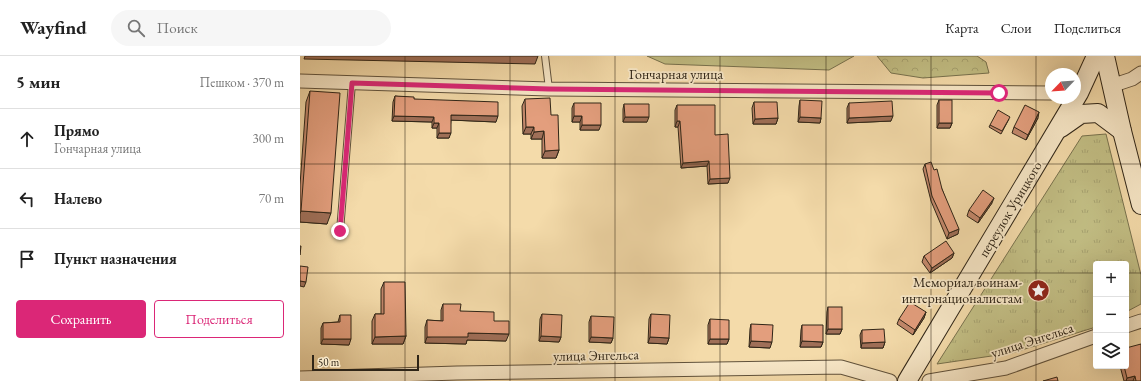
<!DOCTYPE html>
<html lang="ru">
<meta charset="utf-8">
<style>
:root{--surface:#fff;--page:#f6f6f6;--text:#222;--muted:#767676;--line:#e0e0e0;--accent:#db2777}
body{margin:0;font-family:"EB Garamond",serif;background:var(--page);color:var(--text)}
.controls{position:absolute;right:12px;bottom:12px;display:grid;overflow:hidden;border-radius:4px;box-shadow:0 4px 16px #0002}
.controls button{width:36px;height:36px;display:grid;place-items:center;padding:0;border:0;border-bottom:1px solid var(--line);background:var(--surface);color:var(--text);font:20px sans-serif}
.compass{position:absolute;left:745px;top:12px;width:36px;height:36px;border-radius:50%;background:var(--surface);box-shadow:0 4px 16px #0002;rotate:245deg}
.scale{position:absolute;left:12px;bottom:10px;width:107px;box-sizing:border-box;padding-left:4px;border:2px solid #2f2517;border-top:0;font-size:11px;line-height:14px;white-space:nowrap;color:#2f2517;-webkit-text-stroke:3px #f8e8c8;paint-order:stroke}
.stop{position:absolute;width:12px;height:12px;margin:-9px;border:3px solid #db2777;border-radius:50%;background:#fff}
.stop.end{background:#db2777;border-color:#fff;box-shadow:0 1px 4px #0008}
.list{margin:0;padding:0;list-style:none}
h2{display:flex;justify-content:space-between;align-items:center;height:52px;margin:0;padding:0 16px;font-size:17px}
h2 small{font-size:13px;font-weight:400;color:var(--muted)}
.list li{display:grid;grid-template-columns:26px 1fr auto;gap:12px;align-items:center;box-sizing:border-box;height:60px;padding:0 16px;border-top:1px solid var(--line)}
.list b{display:block;font-size:15px;white-space:nowrap}
.list p{margin:0;font-size:13px;white-space:nowrap;color:var(--muted)}
.list em{font-size:13px;font-style:normal;color:var(--muted)}
.actions{display:flex;gap:8px;padding:12px 16px}
.actions a{flex:1;padding:9px 0;border:1px solid var(--accent);border-radius:4px;text-align:center;font-size:14px;color:var(--accent)}
.actions .main{background:var(--accent);color:#fff}
.icon{flex:none;width:22px;height:22px;fill:none;stroke:currentColor;stroke-width:2;stroke-linecap:round;stroke-linejoin:round}
.map{position:relative;flex:none;width:841px;height:325px;overflow:hidden}
header{display:flex;align-items:center;gap:24px;box-sizing:border-box;height:56px;padding:0 20px;background:var(--surface);border-bottom:1px solid var(--line)}
header strong{font-size:19px}
nav{display:flex;gap:22px;margin-inline-start:auto;font-size:14px}
.search{width:280px;height:36px;background:var(--page);display:flex;align-items:center;gap:10px;box-sizing:border-box;padding:0 14px;border-radius:22px;color:var(--muted);font-size:15px}
main{display:flex}
aside{flex:1;background:var(--surface)}
.map>svg:first-child{display:block}
.green{fill:#c2be84;stroke:#78724e}
.forest{fill:url(#forest-crowns);stroke:#78724e}
.park{fill:url(#park-tufts);stroke:#78724e}
.lines{fill:none;stroke-linecap:round;stroke-linejoin:round}
.lane-casing{stroke:#60523c;stroke-width:8}
.street-casing{stroke:#60523c;stroke-width:15}
.secondary-casing{stroke:#2f2517;stroke-width:20}
.lane{stroke:#f8e8c8;stroke-width:6}
.street{stroke:#f8e8c8;stroke-width:13}
.secondary{stroke:#f8e8c8;stroke-width:18}
.wall{fill:#c3886c;stroke:#2f2517}
.shaded-wall{fill:#9f6f58;stroke:#2f2517}
.building{fill:#e39e7d;stroke:#2f2517}
.route{stroke:#db2777;stroke-width:5}
.grid{fill:none;stroke:#2f2517;stroke-width:1;stroke-opacity:0.55}
.labels{text-anchor:middle;stroke-width:3.5;stroke-linejoin:round;paint-order:stroke}
.street-label{font-size:14px;fill:#2f2517;stroke:#f8e8c8}
.poi-label{font-size:14px;fill:#2f2517;stroke:#f8e8c8;text-anchor:end}
</style>
<header>
<strong>Wayfind</strong>
<div class="search"><svg class="icon" aria-label="search" viewBox="0 0 24 24"><circle cx="10" cy="10" r="6"/><path d="M15 15l6 6"/></svg>Поиск</div>
<nav><a>Карта</a><a>Слои</a><a>Поделиться</a></nav>
</header>
<main>
<aside>
<h2>5 мин<small>Пешком · 370 m</small></h2>
<ul class="list">
<li><svg class="icon" aria-label="ahead" viewBox="0 0 24 24"><path d="M12 20V5M6 11l6-6 6 6"/></svg><div><b>Прямо</b><p>Гончарная улица</p></div><em>300 m</em></li>
<li><svg class="icon" aria-label="left" viewBox="0 0 24 24"><path d="M17 20v-9H6M10 6l-5 5 5 5"/></svg><div><b>Налево</b></div><em>70 m</em></li>
<li><svg class="icon" aria-label="arrive" viewBox="0 0 24 24"><path d="M6 21V4h12l-3 4 3 4H6"/></svg><div><b>Пункт назначения</b></div></li>
</ul>
<div class="actions"><a class="main">Сохранить</a><a>Поделиться</a></div>
</aside>
<div class="map">
<svg width="841" height="325" viewBox="0 0 841 325">
<defs>
<pattern id="forest-crowns" width="20" height="18" patternUnits="userSpaceOnUse"><rect width="20" height="18" fill="#c2be84"/><path d="M2 6a3 3 0 1 1 6 0M12 15a3 3 0 1 1 6 0" fill="none" stroke="#a7a371"/></pattern>
<pattern id="park-tufts" width="24" height="20" patternUnits="userSpaceOnUse"><rect width="24" height="20" fill="#c2be84"/><path d="M3 7l-1-3M5 7V3M7 7l1-3M15 17l-1-3M17 17v-4M19 17l1-3" fill="none" stroke="#a7a371"/></pattern>
</defs>
<rect width="100%" height="100%" fill="#f4dbaa"/>
<filter id="stains"><feTurbulence type="fractalNoise" baseFrequency=".005" numOctaves="4"/><feColorMatrix values="0 0 0 0 .2 0 0 0 0 .09 0 0 0 0 .02 0 0 0 .5 -.17"/></filter>
<radialGradient id="worn" r=".72"><stop offset=".6" stop-color="#630" stop-opacity="0"/><stop offset="1" stop-color="#630" stop-opacity=".3"/></radialGradient>
<path class="green" d="M347 0H554L529 14 365 8Z"/>
<path class="forest" d="M577 0H677L686 6 689 17 623 22 591 17Z"/>
<path class="park" d="M806 78 841 219V248L826 256V208H796V271L712 297 637 308 782 80Z"/>
<g class="lines">
<defs>
<g id="lane">
<path d="M245 0 249 33"/>
<path d="M40 175 52 27"/>
</g>
<g id="street">
<path d="M0 25 249 33 751 37"/>
<path d="M811 30 832 23 841 17"/>
<path d="M826 270 841 265"/>
<path d="M0 322 157 317 541 311 590 325"/>
<path d="M629 325 706 312 796 280"/>
</g>
<g id="secondary">
<path d="M805 0 822 75 841 149"/>
<path d="M761 72 781 58 798 57 822 75"/>
<path d="M607 325 779 37 796 0"/>
</g>
</defs>
<use href="#lane" class="lane-casing"/>
<use href="#street" class="street-casing"/>
<use href="#secondary" class="secondary-casing"/>
<use href="#lane" class="lane"/>
<use href="#street" class="street"/>
<use href="#secondary" class="secondary"/>
</g>
<g class="wall">
<path d="M10 35 27 168 0 166V129L6 46Z"/>
<path d="M95 40 114 43 196 66 151 64 149 82H137V72H132V66L92 65 93 46Z"/>
<path d="M225 43 259 94 256 102H242V83H231V78H223L222 50Z"/>
<path d="M500 44 521 62 520 67 498 66 499 50Z"/>
<path d="M639 44 652 67 650 72H637V49Z"/>
<path d="M454 46 478 62 476 68H453L452 52Z"/>
<path d="M274 47 299 74H280V66H272V52Z"/>
<path d="M549 47 591 65 547 67V52Z"/>
<path d="M324 48 347 66H323V53Z"/>
<path d="M377 49 415 79 428 127 408 128 407 110 381 112 378 71H375V54Z"/>
<path d="M738 62 726 84 712 77 714 71Z"/>
<path d="M709 63 701 78 689 71 690 69Z"/>
<path d="M625 108 642 133 658 178 647 183 631 145 623 113Z"/>
<path d="M692 147 678 167 667 160 669 154Z"/>
<path d="M654 197 652 202 630 217 622 206 624 200Z"/>
<path d="M84 226 106 280 103 288H72V265L75 258H81V233Z"/>
<path d="M143 248 160 255 194 265 206 285 167 284 166 288 125 287V271L127 264 141 265V254Z"/>
<path d="M528 251 542 273 540 278H526L527 256Z"/>
<path d="M626 256 624 262 613 279 597 268 599 263Z"/>
<path d="M242 258 261 281 259 286 239 285 240 263Z"/>
<path d="M351 258 369 282 367 288 348 287 349 263Z"/>
<path d="M40 259 49 289 21 288V272L23 267 38 266Z"/>
<path d="M291 260 313 282 311 287 289 286V266Z"/>
<path d="M410 263 429 283 427 288H408V269Z"/>
<path d="M451 268 470 292 449 291 450 273Z"/>
<path d="M502 269 523 286 521 291H500L501 274Z"/>
<path d="M562 274 585 286 583 292H561L560 279Z"/>
<path d="M820 310H826L841 325H824Z"/>
</g>
<g class="shaded-wall">
<path d="M5 0H238L235 8 4 3Z"/>
<path d="M739 56 738 62 726 84 728 79Z"/>
<path d="M151 59 198 60 196 66 149 64Z"/>
<path d="M94 60 134 61 132 66 92 65Z"/>
<path d="M274 60H282L280 66H272Z"/>
<path d="M593 60 591 65 547 67 549 62Z"/>
<path d="M325 61H349L347 66H323Z"/>
<path d="M500 61 521 62 520 67 498 66Z"/>
<path d="M478 62 476 68H453L455 63Z"/>
<path d="M377 65H380L378 71H375Z"/>
<path d="M134 67H139L137 72H132Z"/>
<path d="M639 67H652L650 72H637Z"/>
<path d="M282 69H301L299 74H280Z"/>
<path d="M226 71H234L231 78H223Z"/>
<path d="M244 75 242 83H231L234 76Z"/>
<path d="M139 77H151L149 82H137Z"/>
<path d="M259 94 256 102H242L245 95Z"/>
<path d="M409 105 407 110 381 112 383 107Z"/>
<path d="M430 122 428 127 408 128 410 123Z"/>
<path d="M694 142 692 147 678 167 680 162Z"/>
<path d="M1 155 31 157 27 168 0 166V158Z"/>
<path d="M659 173 658 178 647 183 649 177Z"/>
<path d="M654 197 652 202 630 217 632 212Z"/>
<path d="M0 225 6 226 4 231 0 230Z"/>
<path d="M626 256 624 262 613 279 615 274Z"/>
<path d="M528 273H542L540 278H526Z"/>
<path d="M168 277 209 278 206 285 167 284 166 288 125 287 127 281Z"/>
<path d="M106 280 103 288H72L75 281Z"/>
<path d="M241 280 261 281 259 286 239 285Z"/>
<path d="M291 281 313 282 311 287 289 286Z"/>
<path d="M350 281 369 282 367 288 348 287Z"/>
<path d="M23 283H51L49 289 21 288Z"/>
<path d="M410 283H429L427 288H408Z"/>
<path d="M451 285 472 286 470 292 449 291Z"/>
<path d="M502 285 523 286 521 291H500Z"/>
<path d="M585 286 583 292H561L562 287Z"/>
<path d="M835 320 833 325H826L827 322Z"/>
</g>
<g class="building">
<path d="M10 35 40 37 31 157 1 155Z"/>
<path d="M95 40 114 41V43L198 46V60L151 59V77H139V67H134V61L94 60Z"/>
<path d="M250 42 251 59H258L259 94 245 95 244 75 234 76V71H226L225 43Z"/>
<path d="M500 44 522 45 521 62 500 61Z"/>
<rect x="639" y="44" width="13" height="23"/>
<path d="M592 45 593 60 549 62V47Z"/>
<path d="M454 46H477L478 62 455 63Z"/>
<path d="M274 47H301V69H282V60H274Z"/>
<path d="M324 48H349V61H325Z"/>
<path d="M377 49H415V79L428 78 430 122 410 123 409 105 383 107 380 65H377Z"/>
<path d="M725 49 739 56 728 79 714 71Z"/>
<path d="M698 54 710 61 702 75 690 69Z"/>
<path d="M631 106 634 114 637 113 642 133 659 173 649 177 632 140 625 108Z"/>
<path d="M683 134 694 142 680 162 669 154Z"/>
<path d="M646 185 654 197 632 212 624 200Z"/>
<path d="M0 190H1L0 199Z"/>
<path d="M0 210 8 211 6 226 0 225Z"/>
<path d="M84 226H105L106 280 75 281V258H84Z"/>
<path d="M610 246 626 256 615 274 599 263Z"/>
<path d="M143 248H161L160 255 194 256V265H209V278L168 277V281H127V264L143 265Z"/>
<rect x="528" y="251" width="14" height="22"/>
<path d="M242 258 262 259 261 281 241 280Z"/>
<path d="M351 258 370 259 369 282 350 281Z"/>
<path d="M40 259H51V283H23V267L40 266Z"/>
<path d="M291 260 314 261 313 282 291 281Z"/>
<path d="M410 263 429 264V283H410Z"/>
<path d="M451 268 473 269 472 286 451 285Z"/>
<path d="M502 269H523V286L502 285Z"/>
<path d="M584 273 585 286 562 287V274Z"/>
<path d="M841 288V325H836L835 320 827 322 824 310H826V292Z"/>
<path d="M757 321 758 325H743Z"/>
</g>
<g class="lines">
<path class="route" d="M40 175 52 27 249 33 699 37"/>
</g>
<path class="grid" d="M105 0V325M210 0V325M315 0V325M420 0V325M526 0V325M631 0V325M736 0V325M0 108H841M0 217H796M826 217H841"/>
<defs>
<symbol id="sight-disc" viewBox="-11 -11 22 22"><circle r="9.5" fill="#8f2418" stroke="#f8e8c8"/><path d="M0-6L1.8-2.2L6-1.7L2.9 1.2L3.7 5.4L0 3.3L-3.7 5.4L-2.9 1.2L-6-1.7L-1.8-2.2Z" fill="#fff"/></symbol>
</defs>
<g fill-rule="evenodd">
<use href="#sight-disc" x="726" y="222" width="25" height="25"/>
</g>
<g class="labels">
<g class="street-label">
<text x="376" y="23">Гончарная улица</text>
<text transform="translate(710 153) rotate(-59)" y="5">переулок Урицкого</text>
<text transform="translate(732 284) rotate(-18)" y="5">улица Энгельса</text>
<text transform="translate(296 299) rotate(-1)" y="5">улица Энгельса</text>
</g>
<g class="poi-label">
<text x="722" y="231">Мемориал воинам-<tspan x="722" dy="16">интернационалистам</tspan></text>
</g>
</g>
<rect width="100%" height="100%" filter="url(#stains)"/>
<rect width="100%" height="100%" fill="url(#worn)"/>
</svg>
<div class="controls">
<button>+</button>
<button>−</button>
<button><svg class="icon" aria-label="layers" viewBox="0 0 24 24"><path d="M12 4l9 5-9 5-9-5zM3 14l9 5 9-5"/></svg></button>
</div>
<svg class="compass" viewBox="-18 -18 36 36"><path d="M0-13l5 13h-10z" fill="#e53935"/><path d="M0 13l5-13h-10z" fill="#767676"/></svg>
<div class="scale">50 m</div>
<div class="stop" style="left:699px;top:37px"></div>
<div class="stop end" style="left:40px;top:175px"></div>
</div>
</main>
